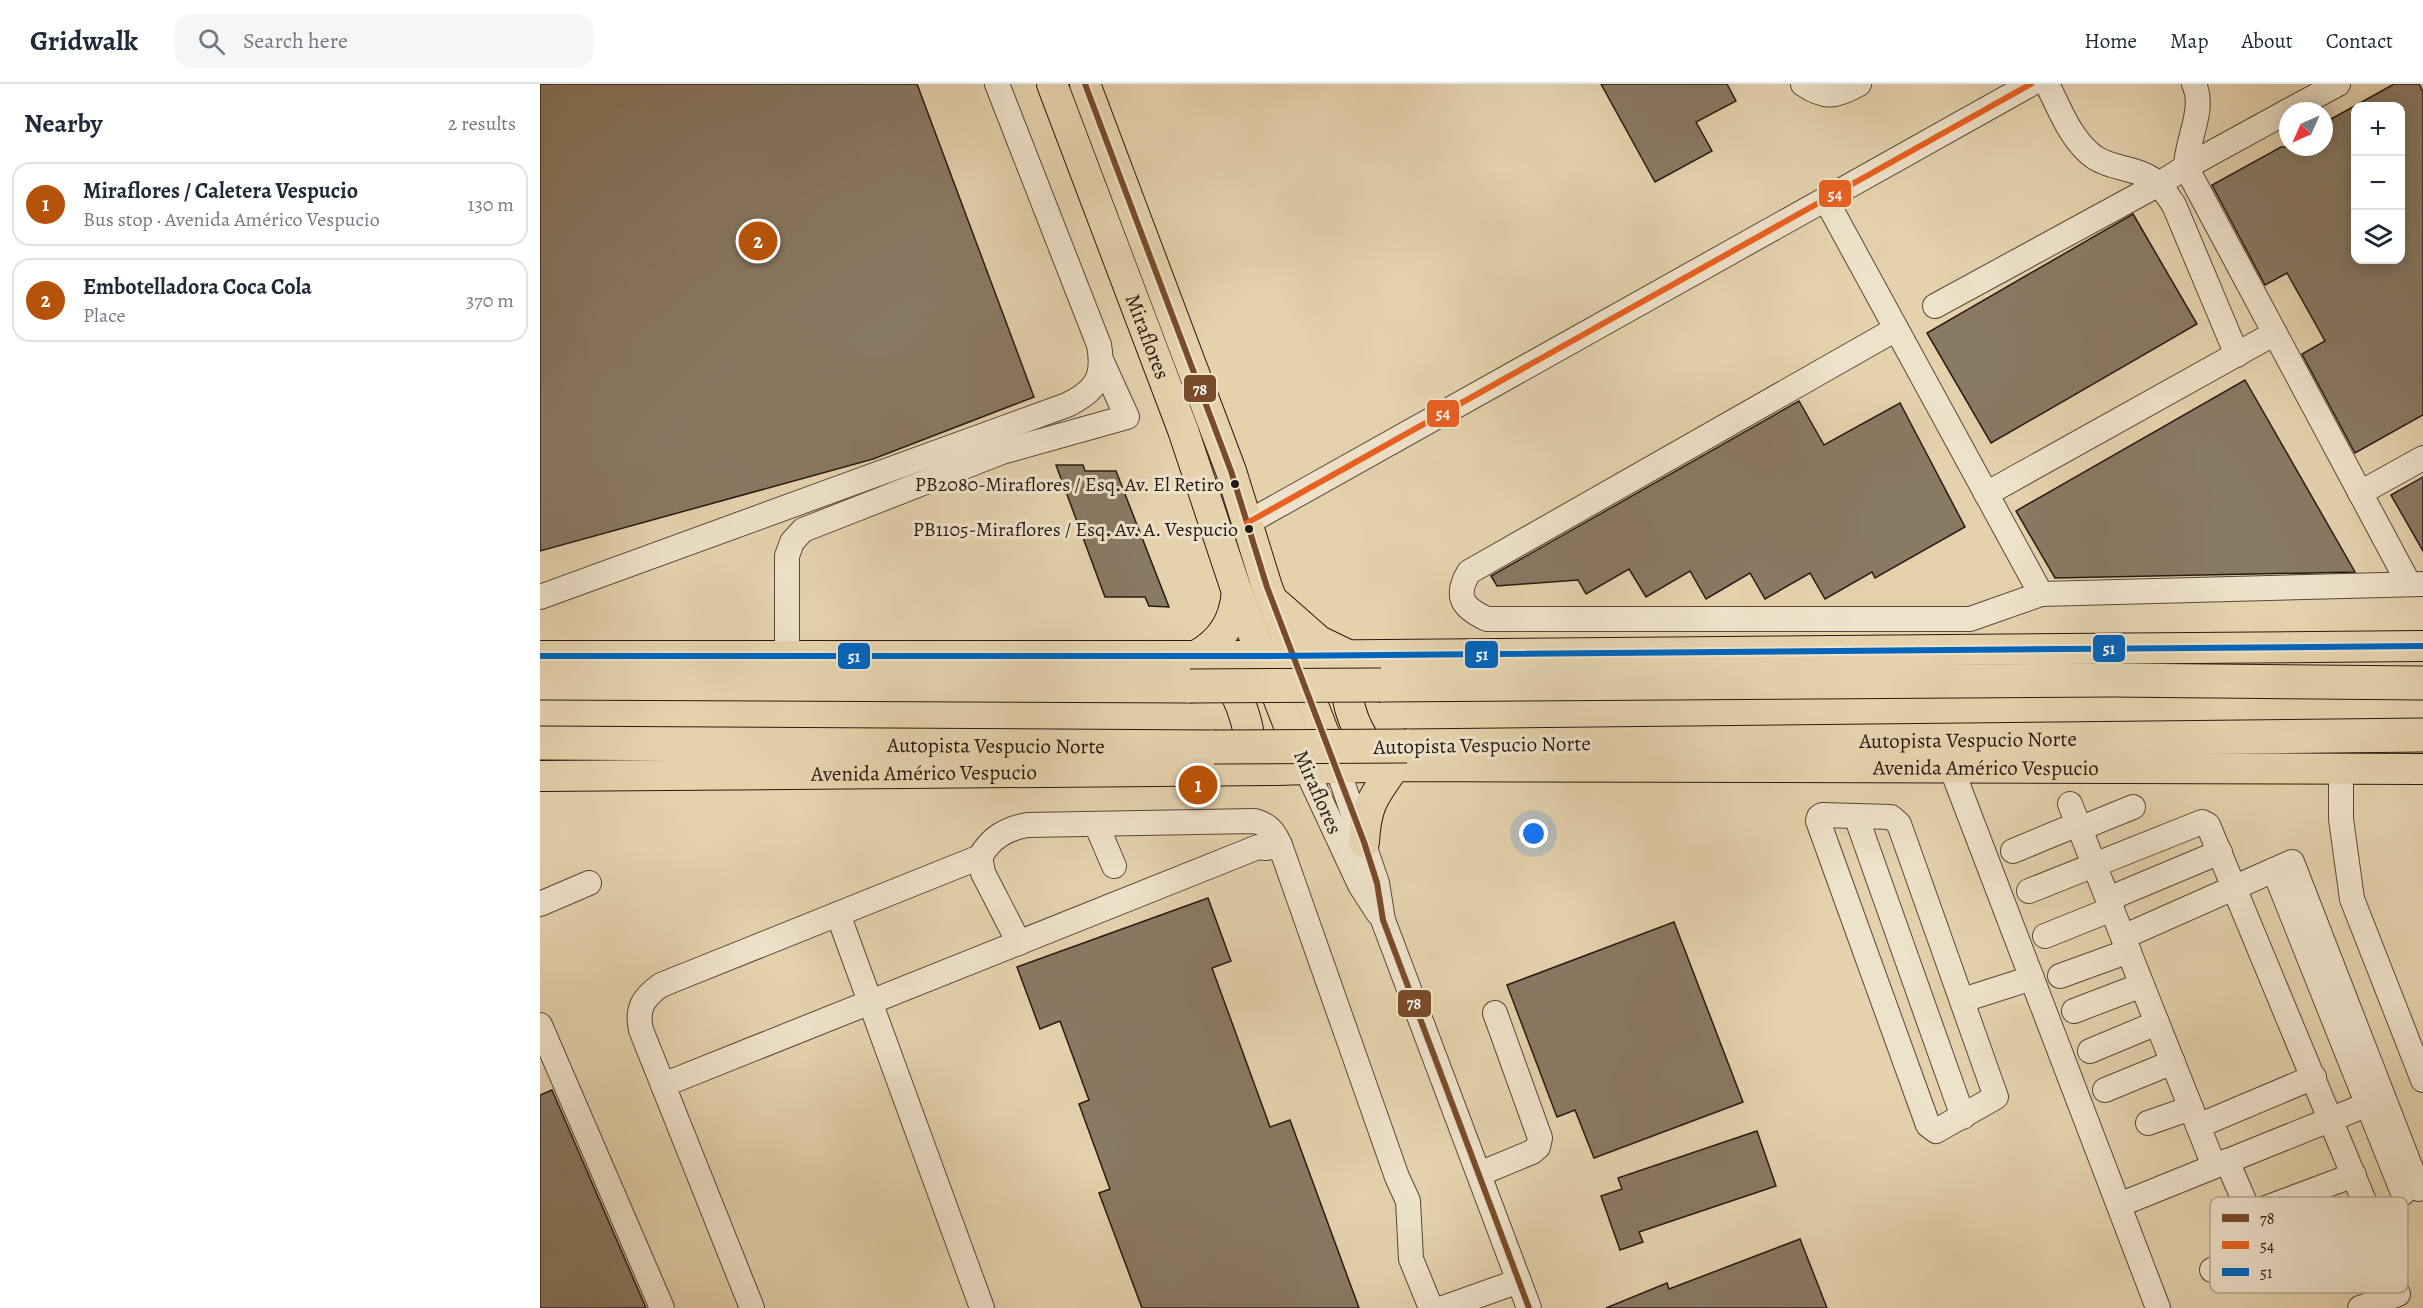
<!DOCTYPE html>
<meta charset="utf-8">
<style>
:root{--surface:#fff;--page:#f6f6f7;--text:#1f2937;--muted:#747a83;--line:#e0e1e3;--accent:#b45309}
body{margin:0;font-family:Alegreya,serif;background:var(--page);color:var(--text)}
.controls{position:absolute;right:18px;top:18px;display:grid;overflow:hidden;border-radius:12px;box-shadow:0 3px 15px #0003}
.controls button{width:54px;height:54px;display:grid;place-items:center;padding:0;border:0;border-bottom:2px solid var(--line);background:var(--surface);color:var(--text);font:30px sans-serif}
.compass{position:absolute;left:1739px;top:18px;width:54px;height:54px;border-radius:50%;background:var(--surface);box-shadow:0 3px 15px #0003;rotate:225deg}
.you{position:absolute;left:994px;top:750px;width:21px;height:21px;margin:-15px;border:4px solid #fff;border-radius:50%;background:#1a73e8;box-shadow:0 0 0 9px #1a73e833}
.badge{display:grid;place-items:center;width:39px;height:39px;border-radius:50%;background:var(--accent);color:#fff;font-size:20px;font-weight:700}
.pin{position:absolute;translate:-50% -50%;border:3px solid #fff;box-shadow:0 2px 6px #0006}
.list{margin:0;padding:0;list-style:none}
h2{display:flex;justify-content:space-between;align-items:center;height:78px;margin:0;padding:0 24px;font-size:26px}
h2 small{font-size:20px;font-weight:400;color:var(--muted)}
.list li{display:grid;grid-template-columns:39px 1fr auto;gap:18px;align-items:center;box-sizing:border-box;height:84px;margin:0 12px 12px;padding:0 12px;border:2px solid var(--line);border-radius:18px}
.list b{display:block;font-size:22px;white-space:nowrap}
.list p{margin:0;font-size:20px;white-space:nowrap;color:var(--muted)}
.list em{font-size:20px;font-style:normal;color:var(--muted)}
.icon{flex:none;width:33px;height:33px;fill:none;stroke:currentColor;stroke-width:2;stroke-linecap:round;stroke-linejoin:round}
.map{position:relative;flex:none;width:1883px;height:1224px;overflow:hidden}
header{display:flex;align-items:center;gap:36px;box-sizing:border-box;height:84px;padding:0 30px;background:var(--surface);border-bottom:2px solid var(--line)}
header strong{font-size:28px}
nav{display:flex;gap:33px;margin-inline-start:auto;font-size:21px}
.search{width:420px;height:54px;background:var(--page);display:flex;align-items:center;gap:15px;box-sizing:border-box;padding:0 21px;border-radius:18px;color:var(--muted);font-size:22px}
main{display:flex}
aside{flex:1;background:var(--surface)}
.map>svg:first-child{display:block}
.building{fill:#897a64;stroke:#261a14;stroke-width:1.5;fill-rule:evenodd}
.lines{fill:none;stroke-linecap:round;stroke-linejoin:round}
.minor-casing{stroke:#56483a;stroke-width:26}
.major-casing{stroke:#261a14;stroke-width:32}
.highway-casing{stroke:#261a14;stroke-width:35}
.minor{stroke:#eee2ca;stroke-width:24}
.major{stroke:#e5d2ad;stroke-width:30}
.highway{stroke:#e5d2ad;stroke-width:33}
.highway-bridge-casing{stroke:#261a14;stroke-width:35;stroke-linecap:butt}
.highway-bridge{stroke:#e5d2ad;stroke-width:33}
.bus-1-casing{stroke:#eee2ca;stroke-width:10}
.bus-2-casing{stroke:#eee2ca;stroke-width:10}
.bus-3-casing{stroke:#eee2ca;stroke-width:10}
.bus-1{stroke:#7a4b2a;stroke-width:6}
.bus-2{stroke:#e86121;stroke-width:6}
.bus-3{stroke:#0065bd;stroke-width:6}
.bus-dot{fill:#261a14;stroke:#eee2ca;stroke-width:2}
.labels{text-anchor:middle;stroke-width:6;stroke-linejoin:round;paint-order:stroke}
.bus-label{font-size:20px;fill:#261a14;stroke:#eee2ca;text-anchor:end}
.street-label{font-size:21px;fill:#261a14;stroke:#eee2ca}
.key{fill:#eee2ca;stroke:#b2a693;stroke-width:1.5}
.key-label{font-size:16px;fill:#261a14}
.line-badge{stroke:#eee2ca;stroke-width:2}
.badge-label{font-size:16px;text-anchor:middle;font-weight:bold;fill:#fff}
</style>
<header>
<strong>Gridwalk</strong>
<div class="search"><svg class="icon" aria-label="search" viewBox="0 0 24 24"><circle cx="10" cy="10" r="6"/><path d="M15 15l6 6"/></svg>Search here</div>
<nav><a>Home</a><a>Map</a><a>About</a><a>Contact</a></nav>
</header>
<main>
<aside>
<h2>Nearby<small>2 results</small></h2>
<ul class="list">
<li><span class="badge">1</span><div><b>Miraflores / Caletera Vespucio</b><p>Bus stop · Avenida Américo Vespucio</p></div><em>130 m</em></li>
<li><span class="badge">2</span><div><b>Embotelladora Coca Cola</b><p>Place</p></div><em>370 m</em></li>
</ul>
</aside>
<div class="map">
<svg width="1883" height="1224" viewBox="0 0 1883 1224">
<rect width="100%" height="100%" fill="#e5d2ad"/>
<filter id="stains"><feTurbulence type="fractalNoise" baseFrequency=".00333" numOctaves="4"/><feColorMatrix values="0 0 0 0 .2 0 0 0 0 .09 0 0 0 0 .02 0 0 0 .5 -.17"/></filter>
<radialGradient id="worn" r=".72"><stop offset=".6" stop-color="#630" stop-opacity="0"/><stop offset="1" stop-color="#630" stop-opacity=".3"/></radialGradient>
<g class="building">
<path d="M0 0H377L494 313 333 375 0 467Z"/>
<path d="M1061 0H1187L1196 17 1156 38 1172 67 1115 98Z"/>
<path d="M1854 0H1879L1883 8V331L1815 369 1762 270 1785 257 1747 189 1725 201 1672 101 1741 63H1784V39ZM1815 22H1860V176H1815Z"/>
<path d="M1593 130 1657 240 1451 359 1387 249Z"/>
<path d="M1705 296 1815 488 1515 494 1476 427Z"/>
<path d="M1259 317 1284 361 1360 319 1425 443 1335 494 1332 488 1285 515 1270 489 1225 515 1210 489 1166 515 1150 487 1106 513 1089 485 1046 510 1038 496 957 502 951 492Z"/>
<path d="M516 381H543L545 387H576L629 523 609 522 605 513H565Z"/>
<path d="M1883 393V467L1851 411Z"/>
<path d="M668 814 691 877 672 884 730 1043 750 1036 819 1224H602L559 1109 570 1105 539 1020 549 1016 520 937 500 945 477 883Z"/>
<path d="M1134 838 1203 1018 1054 1074 1035 1026 1017 1033 967 901Z"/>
<path d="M12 1006 106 1224H0V1011Z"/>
<path d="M1217 1047 1236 1102 1099 1148 1103 1158 1080 1166 1061 1112 1082 1105 1078 1094Z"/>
<path d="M1260 1155 1287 1224H1066L1127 1199 1129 1205Z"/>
</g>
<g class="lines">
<defs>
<g id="minor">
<path d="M1263 0C1285 15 1296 13 1319 0"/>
<path d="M1507 0C1520 25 1530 55 1554 73 1573 86 1599 83 1617 99 1624 105 1629 114 1634 121L1697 271"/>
<path d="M1654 0C1666 25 1646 57 1646 83L1869 500"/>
<path d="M1748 27 1798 0"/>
<path d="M1286 116 1501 510"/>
<path d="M1395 222 1619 100 1646 83 1748 27"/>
<path d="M1356 245 929 488C914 513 923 524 947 535H1430L1501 510 1883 500"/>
<path d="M1820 409 1883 374"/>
<path d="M1446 410 1735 249"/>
<path d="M707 439 1491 0"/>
<path d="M0 513 527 321C556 307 565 293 559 261L457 0"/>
<path d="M247 572V472L252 458 263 446 462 368 587 333 562 278"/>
<path d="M797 683 837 799 843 836 989 1224"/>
<path d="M1411 683 1618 1224"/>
<path d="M1801 684V735L1812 815 1883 996"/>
<path d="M766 685 820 801 838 829"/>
<path d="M1530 720 1674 1082"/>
<path d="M1282 731 1351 733 1359 740 1456 1013 1396 1047 1388 1041 1278 737 1279 733Z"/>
<path d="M1316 732 1423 1033"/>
<path d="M556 740 574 782"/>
<path d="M1539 745 1593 723"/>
<path d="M1473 767 1538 740"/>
<path d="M440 773 443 789 479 859"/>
<path d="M1734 786 1863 1109"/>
<path d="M1489 807 1662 738 1668 741 1829 1129"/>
<path d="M1568 815 1680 768"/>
<path d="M0 820 49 799"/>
<path d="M298 830 442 1224"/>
<path d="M1505 852 1572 825"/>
<path d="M1583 853 1752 778 1879 1105"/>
<path d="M1520 892 1589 867"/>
<path d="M1423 916 1492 894"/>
<path d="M1534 927 1602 901"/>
<path d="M0 941 122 1224"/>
<path d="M1550 967 1617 939"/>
<path d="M123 1001 718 763 726 764 740 761 857 1093 868 1117 871 1175 891 1224"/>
<path d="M1565 1006 1633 978"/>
<path d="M1608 1039 1651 1024"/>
<path d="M1658 1042 1774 993"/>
<path d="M1687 1077 1726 1167"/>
<path d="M939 1090 992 1068 998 1063 1000 1054 955 929"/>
<path d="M1579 1121 1841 1015"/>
<path d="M1710 1130 1814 1091"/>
<path d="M1672 1186 1724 1163"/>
<path d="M212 1224 101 946C96 924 104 913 121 901L440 773C451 754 465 745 487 741L715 737C729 741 734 748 740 761"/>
<path d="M903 1224 979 1197"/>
<path d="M1820 1224 1858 1210"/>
</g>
<g id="major">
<path id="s1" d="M512 0 643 346 697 508 765 683"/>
<path d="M545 0 691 387 727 503 797 683"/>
<path d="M697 508C694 538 682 557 656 572 665 578 675 584 683 592 702 612 717 659 706 685"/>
<path d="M737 520 779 557 808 571C800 611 815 664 855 682 834 712 826 720 824 758"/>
<path d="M0 572H722L1883 562"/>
<path id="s2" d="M0 692 738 686 855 682 1883 685"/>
</g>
<g id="highway">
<path d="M0 599 650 602"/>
<path d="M841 601 1572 596 1883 599"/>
<path id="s3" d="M0 659 674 663"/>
<path id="s4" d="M867 662 1883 651"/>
</g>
</defs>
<use href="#minor" class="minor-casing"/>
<use href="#major" class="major-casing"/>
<use href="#highway" class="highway-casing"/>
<use href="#minor" class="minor"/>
<use href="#major" class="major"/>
<use href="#highway" class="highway"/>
<defs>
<g id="highway-bridge">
<path d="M650 602 841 601"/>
<path d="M674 663 867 662"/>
</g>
</defs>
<use href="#highway-bridge" class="highway-bridge-casing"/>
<use href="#highway-bridge" class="highway-bridge"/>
<defs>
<path id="bus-1" d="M545 0 691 387 727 503 824 758 837 799 843 836 989 1224"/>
<path id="bus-2" d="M707 439 1491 0"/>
<path id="bus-3" d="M0 572H722L1883 562"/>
</defs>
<use href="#bus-1" class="bus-1-casing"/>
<use href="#bus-2" class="bus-2-casing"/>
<use href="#bus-3" class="bus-3-casing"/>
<use href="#bus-1" class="bus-1"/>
<use href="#bus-2" class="bus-2"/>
<use href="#bus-3" class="bus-3"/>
</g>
<g class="bus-dot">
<circle cx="695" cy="400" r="5"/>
<circle cx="709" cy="445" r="5"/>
</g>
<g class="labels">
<g class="bus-label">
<text x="684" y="407">PB2080-Miraflores / Esq. Av. El Retiro</text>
<text x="698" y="452">PB1105-Miraflores / Esq. Av. A. Vespucio</text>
</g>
<g class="street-label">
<text dy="7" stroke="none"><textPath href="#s1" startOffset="270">Miraflores</textPath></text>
<text dy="7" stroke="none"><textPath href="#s4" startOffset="561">Autopista Vespucio Norte</textPath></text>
<text dy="7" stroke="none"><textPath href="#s3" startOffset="456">Autopista Vespucio Norte</textPath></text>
<text transform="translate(942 661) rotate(-1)" y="7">Autopista Vespucio Norte</text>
<text dy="7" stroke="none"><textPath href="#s2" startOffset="1446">Avenida Américo Vespucio</textPath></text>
<text dy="7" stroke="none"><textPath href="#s2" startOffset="384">Avenida Américo Vespucio</textPath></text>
<text transform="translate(778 708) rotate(66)" y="7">Miraflores</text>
</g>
</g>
<rect x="1670" y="1113" width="198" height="96" rx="9" class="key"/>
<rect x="1682" y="1130" width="27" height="8" fill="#7a4b2a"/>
<rect x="1682" y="1157" width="27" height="8" fill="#e86121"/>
<rect x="1682" y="1184" width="27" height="8" fill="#0065bd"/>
<g class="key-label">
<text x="1720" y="1140">78</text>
<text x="1720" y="1167">54</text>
<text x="1720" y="1194">51</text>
</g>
<g class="line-badge">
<rect x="1278" y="95" width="34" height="29" rx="6" fill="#e86121"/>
<rect x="643" y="290" width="34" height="29" rx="6" fill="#7a4b2a"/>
<rect x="886" y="315" width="34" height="29" rx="6" fill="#e86121"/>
<rect x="1552" y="550" width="34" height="29" rx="6" fill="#0065bd"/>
<rect x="924" y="556" width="35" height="29" rx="6" fill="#0065bd"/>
<rect x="297" y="558" width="34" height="28" rx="6" fill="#0065bd"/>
<rect x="857" y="905" width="35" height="29" rx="6" fill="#7a4b2a"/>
</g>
<g class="badge-label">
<text x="1295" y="116">54</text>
<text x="660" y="311">78</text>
<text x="903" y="335">54</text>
<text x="1569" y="570">51</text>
<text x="942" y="576">51</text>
<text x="314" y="578">51</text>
<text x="874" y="925">78</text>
</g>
<rect width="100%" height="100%" filter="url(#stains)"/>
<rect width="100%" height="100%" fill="url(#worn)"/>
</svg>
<div class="controls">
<button>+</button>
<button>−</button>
<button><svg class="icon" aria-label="layers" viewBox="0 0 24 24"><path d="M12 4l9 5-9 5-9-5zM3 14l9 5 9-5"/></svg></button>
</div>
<svg class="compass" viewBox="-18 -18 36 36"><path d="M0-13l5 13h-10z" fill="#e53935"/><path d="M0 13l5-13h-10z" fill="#747a83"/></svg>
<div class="you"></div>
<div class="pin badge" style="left:658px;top:701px">1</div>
<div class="pin badge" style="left:218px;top:157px">2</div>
</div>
</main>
